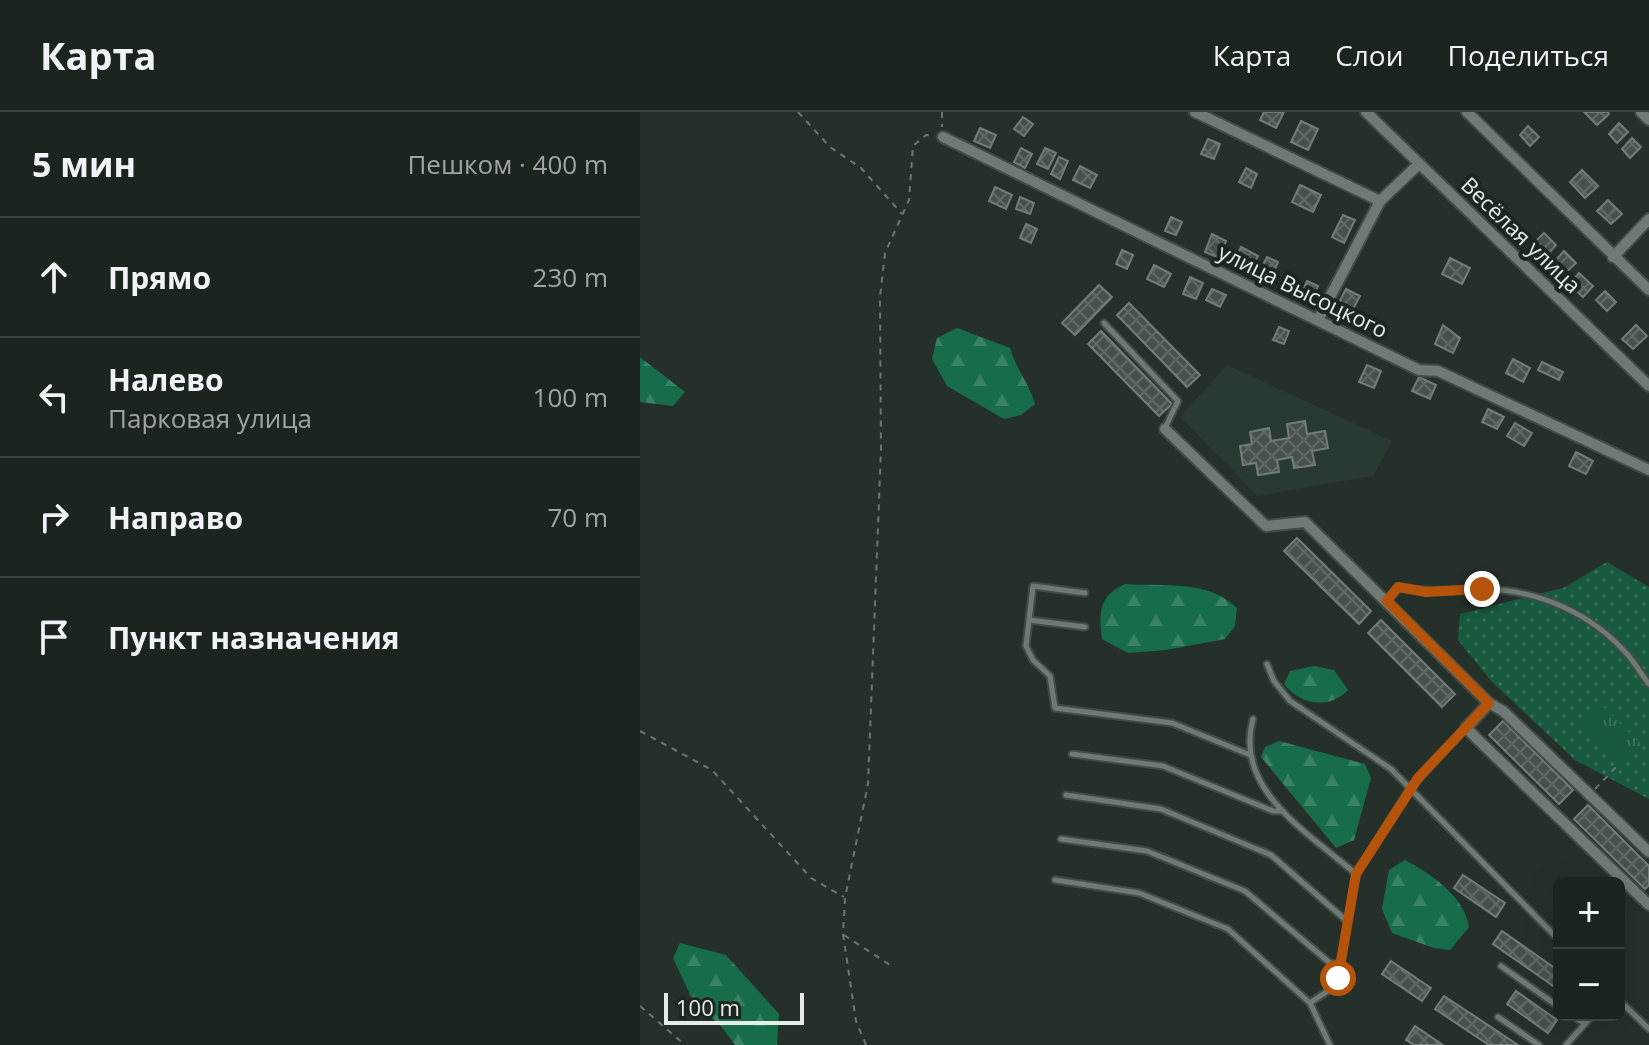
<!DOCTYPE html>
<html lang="ru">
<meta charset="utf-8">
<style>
:root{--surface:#1c2420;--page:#252c29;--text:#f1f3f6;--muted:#a0a4a5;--line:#3a413e}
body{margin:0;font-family:"Open Sans",sans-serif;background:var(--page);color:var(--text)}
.controls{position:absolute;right:24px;bottom:24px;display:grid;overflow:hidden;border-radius:12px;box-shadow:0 8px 32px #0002}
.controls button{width:72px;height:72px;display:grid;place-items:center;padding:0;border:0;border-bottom:2px solid var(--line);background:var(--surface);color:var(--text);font:40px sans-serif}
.scale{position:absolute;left:24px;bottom:20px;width:140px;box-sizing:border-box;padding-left:8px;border:4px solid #e6ece8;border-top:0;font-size:22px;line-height:28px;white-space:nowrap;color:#e6ece8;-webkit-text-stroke:6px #1d2721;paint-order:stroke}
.stop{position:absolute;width:24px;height:24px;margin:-18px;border:6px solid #b45309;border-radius:50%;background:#fff}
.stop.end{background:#b45309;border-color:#fff;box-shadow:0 2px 8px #0008}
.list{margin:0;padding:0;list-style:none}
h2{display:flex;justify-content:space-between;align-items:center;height:104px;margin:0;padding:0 32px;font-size:34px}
h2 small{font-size:26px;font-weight:400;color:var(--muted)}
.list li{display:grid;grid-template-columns:52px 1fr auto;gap:24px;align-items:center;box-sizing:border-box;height:120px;padding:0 32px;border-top:2px solid var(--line)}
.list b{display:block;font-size:30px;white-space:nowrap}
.list p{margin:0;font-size:26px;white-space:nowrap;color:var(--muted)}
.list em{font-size:26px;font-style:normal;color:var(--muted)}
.icon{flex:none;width:44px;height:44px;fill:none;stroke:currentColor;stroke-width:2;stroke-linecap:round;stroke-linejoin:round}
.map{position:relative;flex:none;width:1009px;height:933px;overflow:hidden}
header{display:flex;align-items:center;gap:48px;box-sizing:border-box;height:112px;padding:0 40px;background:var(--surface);border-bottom:2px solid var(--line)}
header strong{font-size:38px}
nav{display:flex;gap:44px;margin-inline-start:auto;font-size:28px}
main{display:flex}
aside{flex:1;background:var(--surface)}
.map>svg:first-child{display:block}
.built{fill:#293a30}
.grass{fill:url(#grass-dots)}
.forest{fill:url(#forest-firs)}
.park{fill:url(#park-tufts)}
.building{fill:url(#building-cross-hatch);stroke:#717d76;stroke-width:2}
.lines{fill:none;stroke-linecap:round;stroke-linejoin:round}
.lane-casing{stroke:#434b46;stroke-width:9}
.street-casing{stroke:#434b46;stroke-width:14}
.path{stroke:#6e7672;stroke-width:2;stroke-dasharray:6 6;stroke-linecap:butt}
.lane{stroke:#6e7a73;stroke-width:5}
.street{stroke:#6e7a73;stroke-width:10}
.route{stroke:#b45309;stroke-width:10}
.labels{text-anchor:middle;stroke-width:8;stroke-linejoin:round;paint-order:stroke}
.street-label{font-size:22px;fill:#e6ece8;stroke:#1d2721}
</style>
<header>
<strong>Карта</strong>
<nav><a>Карта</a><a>Слои</a><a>Поделиться</a></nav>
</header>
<main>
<aside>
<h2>5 мин<small>Пешком · 400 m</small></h2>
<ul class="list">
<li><svg class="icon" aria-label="ahead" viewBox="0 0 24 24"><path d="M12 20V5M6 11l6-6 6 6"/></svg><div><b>Прямо</b></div><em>230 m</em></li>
<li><svg class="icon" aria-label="left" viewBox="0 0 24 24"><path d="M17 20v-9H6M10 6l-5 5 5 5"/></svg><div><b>Налево</b><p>Парковая улица</p></div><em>100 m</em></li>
<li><svg class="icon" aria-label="right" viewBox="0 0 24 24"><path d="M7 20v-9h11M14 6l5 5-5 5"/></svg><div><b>Направо</b></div><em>70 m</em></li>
<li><svg class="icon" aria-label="arrive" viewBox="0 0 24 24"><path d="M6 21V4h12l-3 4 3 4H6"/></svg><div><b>Пункт назначения</b></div></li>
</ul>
</aside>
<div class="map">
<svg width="1009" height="933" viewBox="0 0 1009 933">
<defs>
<pattern id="grass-dots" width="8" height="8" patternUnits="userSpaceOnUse" patternTransform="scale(2)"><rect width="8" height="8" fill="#175a3d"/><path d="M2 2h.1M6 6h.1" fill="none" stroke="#397259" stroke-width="1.8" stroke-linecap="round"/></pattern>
<pattern id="forest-firs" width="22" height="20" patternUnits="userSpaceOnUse" patternTransform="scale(2)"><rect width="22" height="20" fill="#176d49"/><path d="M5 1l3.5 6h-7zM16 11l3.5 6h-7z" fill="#398263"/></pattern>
<pattern id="park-tufts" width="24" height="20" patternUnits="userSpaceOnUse" patternTransform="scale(2)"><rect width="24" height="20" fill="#175a3d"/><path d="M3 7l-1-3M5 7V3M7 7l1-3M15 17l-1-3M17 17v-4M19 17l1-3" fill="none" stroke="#397259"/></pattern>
<pattern id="building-cross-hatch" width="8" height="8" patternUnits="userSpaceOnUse" patternTransform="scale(2)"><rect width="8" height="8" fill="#46514b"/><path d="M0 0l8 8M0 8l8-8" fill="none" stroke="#616a65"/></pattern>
</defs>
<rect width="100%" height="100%" fill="#26302b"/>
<path class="built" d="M587 253 752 329 733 364 617 384 540 305Z"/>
<path class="grass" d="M967 450 1009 475V687L935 648 851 569 818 528 820 502 923 476Z"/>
<g class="forest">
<path d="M317 216 370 236C376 257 389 271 395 292L381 303 364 307 307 274 292 247 297 226Z"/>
<path d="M0 245 45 280 33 294 0 290Z"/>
<path d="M485 472C525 475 567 467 597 496L595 514 585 527 526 538 488 541 462 527C459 500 458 485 485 472Z"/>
<path d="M674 554 694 558 708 578C689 598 660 593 644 572L650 559Z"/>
<path d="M639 629 725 652 731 666 714 728 696 736 621 645 625 635Z"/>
<path d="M765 748C791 762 824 784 829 815L810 838 794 836 752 821 742 797 749 758Z"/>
<path d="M40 831 86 843 139 902 137 933H95L81 914 53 889 33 846Z"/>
</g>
<path class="park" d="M962 593 1002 633 983 652 943 612Z"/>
<g class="building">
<path d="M624 0H644L636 16 620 8Z"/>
<path d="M944 0H968L969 2 957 13Z"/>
<path d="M383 5 393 12 384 24 374 17Z"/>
<path d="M661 9 678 17 668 38 651 30Z"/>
<path d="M979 11 988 20 977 31 969 22Z"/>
<path d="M888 14 899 25 890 34 880 23Z"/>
<path d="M340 16 356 23 350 36 334 29Z"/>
<path d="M992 26 1001 35 990 46 982 37Z"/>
<path d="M568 27 580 32 574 47 561 42Z"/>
<path d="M381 36 392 42 385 56 374 50Z"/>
<path d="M405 36 416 41 408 57 397 52Z"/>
<path d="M419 45 428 49 420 67 411 62Z"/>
<path d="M440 54 457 63 450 76 433 68Z"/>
<path d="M606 56 617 62 611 76 599 70Z"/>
<path d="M942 58 958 74 945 86 930 70Z"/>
<path d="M660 73 681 83 673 100 652 90Z"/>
<path d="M355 75 372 83 366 97 349 89Z"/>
<path d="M380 85 394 91 390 102 376 97Z"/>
<path d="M968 88 982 102 971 112 957 99Z"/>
<path d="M703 103 715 108 704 131 692 125Z"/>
<path d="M531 105 542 110 536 123 525 119Z"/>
<path d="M386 112 397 117 391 131 380 126Z"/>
<path d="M904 121 916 133 907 143 894 131Z"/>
<path d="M572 122 586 129 579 146 565 140Z"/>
<path d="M601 135 618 144 611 158 594 149Z"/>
<path d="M482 138 493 143 487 157 476 152Z"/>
<path d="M924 139 936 151 926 160 915 149Z"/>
<path d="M627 145 638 150 632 164 620 159Z"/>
<path d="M810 146 830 156 822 172 802 162Z"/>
<path d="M514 153 531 162 524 175 507 167Z"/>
<path d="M939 161 953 174 943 185 929 172Z"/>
<path d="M550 165 563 171 556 187 543 182Z"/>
<path d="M667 169 678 174 672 188 661 183Z"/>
<path d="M459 173 472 185 435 223 422 211Z"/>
<path d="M572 177 586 183 580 195 566 188Z"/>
<path d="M706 177 720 184 711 201 697 194Z"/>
<path d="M965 179 976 190 967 199 956 188Z"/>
<path d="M489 191 560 263 547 275 477 203Z"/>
<path d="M803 213 820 226 813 241 795 232Z"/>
<path d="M996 213 1007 224 993 237 982 227Z"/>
<path d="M639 215 649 219 644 232 633 228Z"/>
<path d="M461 219 532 292 519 304 448 232Z"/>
<path d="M873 247 890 256 883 270 866 261Z"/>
<path d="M902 250 923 260 919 268 898 258Z"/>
<path d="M727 253 741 259 734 276 719 270Z"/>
<path d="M779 265 796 273 790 287 772 279Z"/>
<path d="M848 297 864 305 857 317 842 310Z"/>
<path d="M665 309 667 322 685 319 688 336 672 339 675 353 654 356 652 345 637 348 639 360 618 363 616 351 603 353 600 334 612 332 610 320 629 316 631 329 649 326 647 312Z"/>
<path d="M875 311 892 321 884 334 867 324Z"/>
<path d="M936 340 953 349 946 362 929 354Z"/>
<path d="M657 426 731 499 719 512 644 439Z"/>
<path d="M741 508 815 582 802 595 728 521Z"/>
<path d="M863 609 933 678 919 692 849 623Z"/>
<path d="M948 693 1009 754V773L1005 777 934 707Z"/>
<path d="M823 763 865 791 856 805 814 776Z"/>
<path d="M862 819 919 859V878L853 832Z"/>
<path d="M751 849 791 876 782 889 742 862Z"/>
<path d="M876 879 917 908 908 921 867 892Z"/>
<path d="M804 884 857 919 878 933H849L795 897Z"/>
<path d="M775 914 803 933H774L766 928Z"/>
</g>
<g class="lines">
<defs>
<g id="lane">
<path d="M464 211 538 289 525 316"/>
<path d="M445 481 393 474 386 534 393 548 410 564 415 596 532 611 608 642"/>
<path d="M747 489 758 475C788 481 815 477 844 477 898 478 951 501 987 542 995 551 1001 562 1009 572"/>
<path d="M389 508 445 515"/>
<path d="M627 552 634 569 650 589 751 657 919 828"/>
<path d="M613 607C593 678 670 722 716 762"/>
<path d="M432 642 523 654 633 699H642"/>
<path d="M426 683 521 697 631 743 708 810"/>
<path d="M421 727 507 739 605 779 690 851 701 853"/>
<path d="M415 768 499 781 588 817 670 891 690 933"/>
<path d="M861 854 919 895"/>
<path d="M979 888 1009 917"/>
<path d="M670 891 692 876 698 866 716 762 769 678 825 616"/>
<path d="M931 903 945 912"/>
<path d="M858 905 899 933"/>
<path d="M926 933 953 903"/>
</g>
<g id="street">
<path d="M555 0 740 89"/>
<path d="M726 0 1009 274"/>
<path d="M827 0 1009 178"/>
<path d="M1001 0 1009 8"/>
<path d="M303 25 779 258 798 259 1009 358"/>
<path d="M973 145 1009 107"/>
<path d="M678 208 740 89 779 52"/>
<path d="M525 317 626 414 665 410 849 591 863 599 1009 740"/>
<path d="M849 591 826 616 1009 793"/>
</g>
</defs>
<use href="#lane" class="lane-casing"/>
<use href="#street" class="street-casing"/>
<g class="path">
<path d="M158 0 190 35 221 56 262 102"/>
<path d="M302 0V15"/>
<path d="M0 619 72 658 171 766 204 785"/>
<path d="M955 677 978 653"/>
<path d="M204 823 250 853"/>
<path d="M0 894 45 933"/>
<path d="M226 933 216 909 203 822 205 786 228 672 241 337 240 185 245 141 269 88 273 34 286 23 295 24"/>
</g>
<use href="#lane" class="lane"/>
<use href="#street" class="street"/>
</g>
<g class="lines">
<path class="route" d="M698 866 716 762 778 666 849 591 747 489 758 475 786 480 842 477"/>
</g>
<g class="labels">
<g class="street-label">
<text transform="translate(881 123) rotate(44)" y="8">Весёлая улица</text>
<text transform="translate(663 179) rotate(26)" y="8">улица Высоцкого</text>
</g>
</g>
</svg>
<div class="controls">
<button>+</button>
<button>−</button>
</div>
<div class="scale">100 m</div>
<div class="stop" style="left:698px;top:866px"></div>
<div class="stop end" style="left:842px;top:477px"></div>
</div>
</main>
